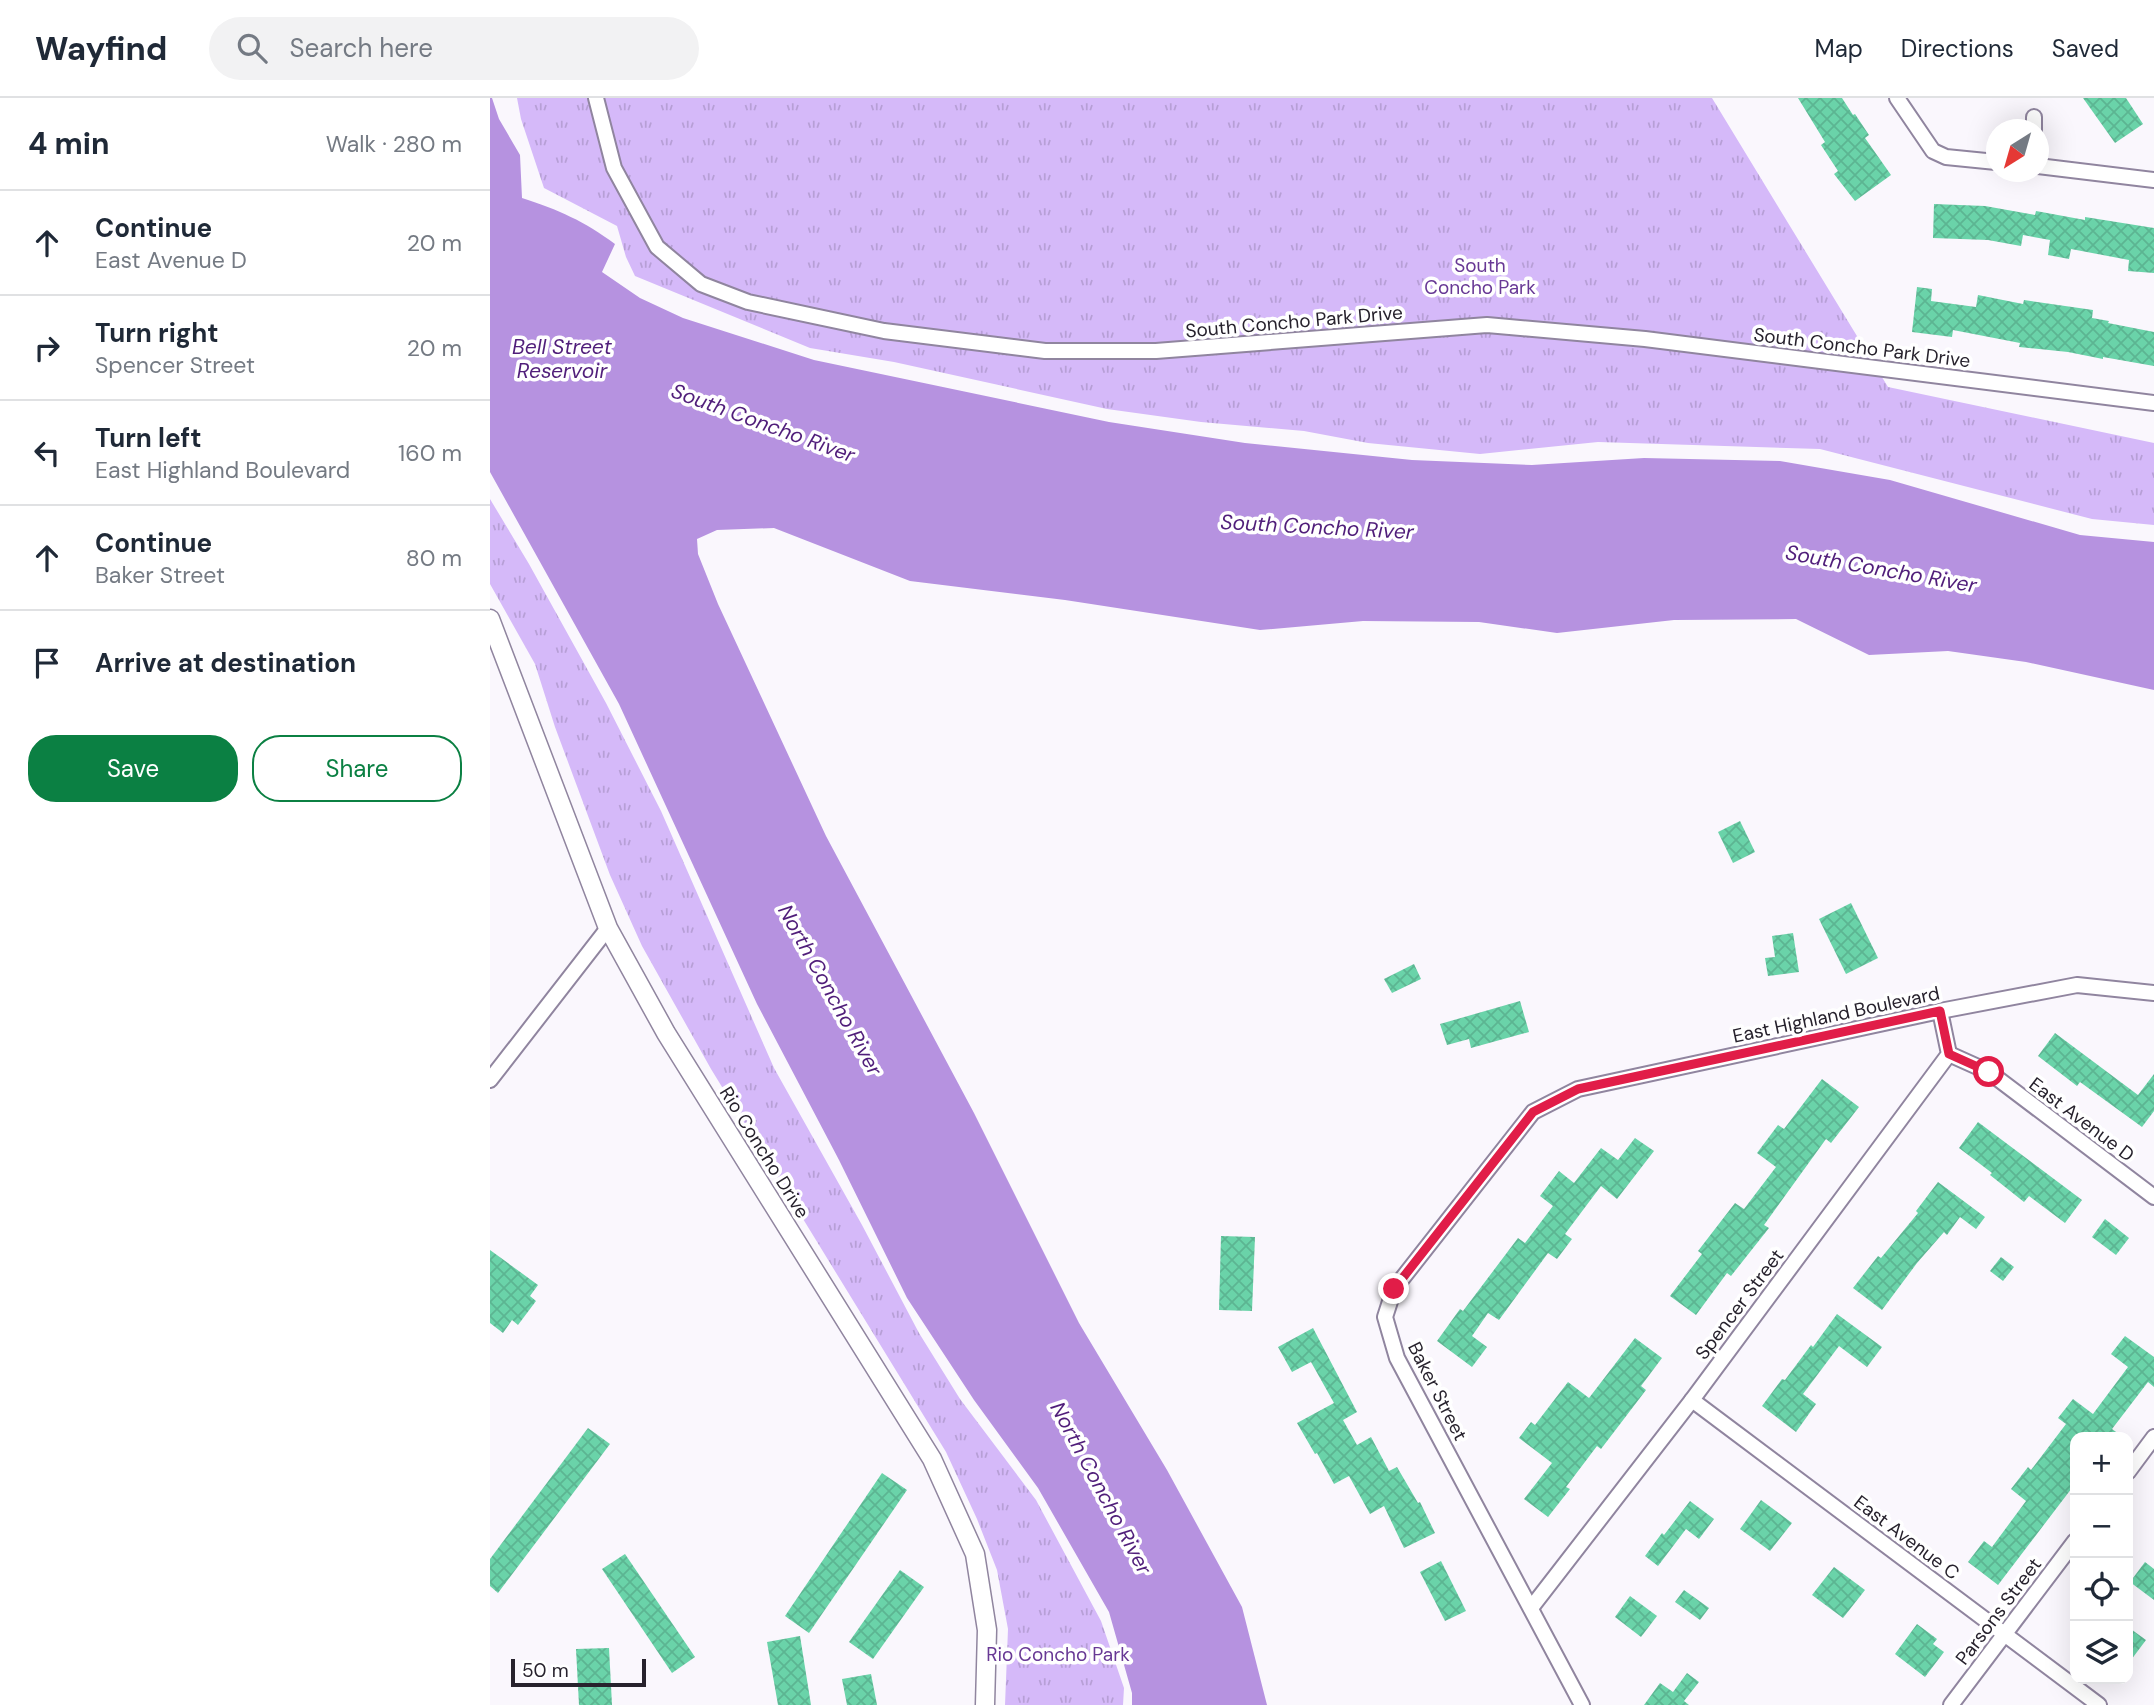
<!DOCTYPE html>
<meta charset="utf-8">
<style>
:root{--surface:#fff;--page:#f2f2f3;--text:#1f2937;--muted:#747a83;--line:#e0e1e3;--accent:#0b8043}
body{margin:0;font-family:"DM Sans",sans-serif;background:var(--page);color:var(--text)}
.controls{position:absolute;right:21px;bottom:21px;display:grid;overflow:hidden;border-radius:14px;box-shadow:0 7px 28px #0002}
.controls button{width:63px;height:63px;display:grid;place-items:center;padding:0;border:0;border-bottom:2px solid var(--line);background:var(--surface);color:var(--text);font:35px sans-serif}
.compass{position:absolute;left:1496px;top:21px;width:63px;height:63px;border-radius:50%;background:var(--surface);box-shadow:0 7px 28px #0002;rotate:217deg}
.scale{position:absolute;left:21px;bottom:18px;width:135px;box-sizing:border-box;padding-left:7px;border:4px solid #27222d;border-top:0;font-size:19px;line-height:24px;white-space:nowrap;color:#27222d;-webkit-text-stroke:5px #fff;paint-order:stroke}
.stop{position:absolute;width:21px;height:21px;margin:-16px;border:5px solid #e11d48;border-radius:50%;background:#fff}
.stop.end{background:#e11d48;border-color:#fff;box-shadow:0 2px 7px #0008}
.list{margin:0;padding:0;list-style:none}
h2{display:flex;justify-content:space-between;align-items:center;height:91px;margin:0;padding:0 28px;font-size:30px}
h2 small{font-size:23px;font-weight:400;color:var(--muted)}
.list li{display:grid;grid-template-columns:46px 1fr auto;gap:21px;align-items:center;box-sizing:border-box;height:105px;padding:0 28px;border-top:2px solid var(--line)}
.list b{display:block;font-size:26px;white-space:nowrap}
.list p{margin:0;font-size:23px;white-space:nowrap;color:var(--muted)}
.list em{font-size:23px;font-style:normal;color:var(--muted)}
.actions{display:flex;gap:14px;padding:21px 28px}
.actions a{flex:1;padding:16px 0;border:2px solid var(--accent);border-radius:28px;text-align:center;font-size:24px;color:var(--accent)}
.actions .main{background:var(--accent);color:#fff}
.icon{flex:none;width:38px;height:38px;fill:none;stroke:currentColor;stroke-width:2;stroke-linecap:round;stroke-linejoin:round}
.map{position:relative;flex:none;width:1664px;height:1607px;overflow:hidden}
header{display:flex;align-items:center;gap:42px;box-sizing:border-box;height:98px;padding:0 35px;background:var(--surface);border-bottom:2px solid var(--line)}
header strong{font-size:33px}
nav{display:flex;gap:38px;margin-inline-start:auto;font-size:24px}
.search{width:490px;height:63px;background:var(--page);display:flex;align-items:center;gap:18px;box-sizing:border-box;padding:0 24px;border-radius:38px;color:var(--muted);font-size:26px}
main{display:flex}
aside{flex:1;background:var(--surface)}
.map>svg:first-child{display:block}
.grass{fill:url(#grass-tufts)}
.water{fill:#b692e0}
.building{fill:url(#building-cross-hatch)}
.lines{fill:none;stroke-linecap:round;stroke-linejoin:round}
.minor-casing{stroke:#90859f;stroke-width:18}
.tertiary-casing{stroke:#90859f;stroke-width:21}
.minor{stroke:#fff;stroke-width:14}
.tertiary{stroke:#fff;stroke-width:18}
.route{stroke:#e11d48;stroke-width:9}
.labels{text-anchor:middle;stroke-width:7;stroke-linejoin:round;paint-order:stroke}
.park-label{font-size:19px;fill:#683995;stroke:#fff}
.street-label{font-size:19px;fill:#27222d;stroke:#fff}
.water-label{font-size:21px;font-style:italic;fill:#501e7a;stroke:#fff}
</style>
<header>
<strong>Wayfind</strong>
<div class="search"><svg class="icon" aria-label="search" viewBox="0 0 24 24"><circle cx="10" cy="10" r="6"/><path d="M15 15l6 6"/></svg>Search here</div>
<nav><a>Map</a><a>Directions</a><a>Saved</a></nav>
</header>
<main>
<aside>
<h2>4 min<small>Walk · 280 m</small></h2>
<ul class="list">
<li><svg class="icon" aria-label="ahead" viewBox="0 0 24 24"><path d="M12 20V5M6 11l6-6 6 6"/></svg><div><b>Continue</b><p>East Avenue D</p></div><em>20 m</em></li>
<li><svg class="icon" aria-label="right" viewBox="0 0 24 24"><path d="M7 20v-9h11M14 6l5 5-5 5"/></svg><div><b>Turn right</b><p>Spencer Street</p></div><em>20 m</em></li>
<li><svg class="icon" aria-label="left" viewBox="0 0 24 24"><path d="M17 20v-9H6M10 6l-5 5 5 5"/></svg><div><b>Turn left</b><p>East Highland Boulevard</p></div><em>160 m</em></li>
<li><svg class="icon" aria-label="ahead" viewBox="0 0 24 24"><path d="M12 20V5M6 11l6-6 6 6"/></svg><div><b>Continue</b><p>Baker Street</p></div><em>80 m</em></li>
<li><svg class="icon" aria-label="arrive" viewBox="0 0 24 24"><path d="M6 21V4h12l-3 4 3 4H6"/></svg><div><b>Arrive at destination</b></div></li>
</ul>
<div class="actions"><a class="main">Save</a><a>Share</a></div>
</aside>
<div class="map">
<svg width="1664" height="1607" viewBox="0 0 1664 1607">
<defs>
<pattern id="grass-tufts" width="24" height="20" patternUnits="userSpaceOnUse" patternTransform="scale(1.75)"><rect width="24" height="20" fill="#d5b9f9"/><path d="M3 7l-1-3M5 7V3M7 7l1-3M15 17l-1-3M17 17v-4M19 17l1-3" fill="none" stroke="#b79fd6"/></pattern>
<pattern id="building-cross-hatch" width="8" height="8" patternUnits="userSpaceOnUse" patternTransform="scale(1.75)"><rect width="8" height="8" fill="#6ad3a9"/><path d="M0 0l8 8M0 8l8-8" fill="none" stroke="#5cb592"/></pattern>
</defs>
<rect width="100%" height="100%" fill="#faf7fd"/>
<g class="grass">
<path d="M27 0H1222L1398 289 1664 345V427L1602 421 1330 351 1108 344 990 356 878 345 814 333 711 324 617 311 404 264 320 250 145 178 136 159 127 128 54 90 31 21Z"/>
<path d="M0 401 39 466 116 605 171 713 284 970 372 1127 429 1235 470 1301 546 1402 611 1523 634 1590 633 1607H515L518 1531 507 1472 487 1421 456 1354 221 971 152 848 120 777 65 629 45 566 0 486Z"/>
</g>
<path class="water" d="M0 0H2L9 21 30 57 32 100C69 112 94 123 125 146L112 174 150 200 193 220 324 262 619 324 755 345 922 362 1042 367 1154 360 1290 363 1400 382 1590 437 1664 444V592L1536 564 1458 553 1379 557 1306 521 1184 522 1067 535 989 524 873 523 770 532 575 502 420 483 284 430 227 432 207 441 208 456 228 506 336 738 484 1015 589 1225 677 1372 752 1509 777 1607H642V1595L619 1514 548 1390 484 1302 417 1200 349 1062 267 906 129 606 0 374Z"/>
<g class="building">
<path d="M1308 0H1352L1363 17 1365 16 1379 37 1375 40 1401 77 1365 103 1344 76 1348 73 1331 47 1335 44Z"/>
<path d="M1593 0H1636L1653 26 1625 45Z"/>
<path d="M1444 106 1495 108 1545 117 1546 113 1595 122V119L1664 130V175L1638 173 1639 162 1581 151 1579 161 1558 157 1560 142 1533 137 1531 148 1498 142 1443 140Z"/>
<path d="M1427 189 1442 191 1441 203 1486 209 1488 197 1533 206 1534 202 1603 212 1602 220 1619 223 1618 225 1664 234V268L1613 259V261L1578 254 1529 249 1530 245 1463 232 1462 239 1422 234Z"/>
<path d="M1250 723 1265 754 1243 765 1228 734Z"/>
<path d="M1361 805 1388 860 1356 876 1329 821Z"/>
<path d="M1303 835 1309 874 1278 878 1275 860 1285 859 1282 838Z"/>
<path d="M924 866 931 881 902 895 894 881Z"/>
<path d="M1030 903 1039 934 981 950 979 941 957 947 950 926Z"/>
<path d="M1565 935 1648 997 1664 976V1013L1652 1029 1590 984 1587 988 1548 958Z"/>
<path d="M1332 981 1369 1009 1341 1045 1336 1041 1274 1127 1279 1130 1241 1178 1237 1175 1206 1217 1180 1198 1212 1156 1208 1153 1245 1105 1254 1111 1286 1069 1267 1055 1288 1027 1294 1031Z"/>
<path d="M1488 1024 1592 1102 1575 1125 1539 1098 1534 1104 1500 1077 1502 1075 1469 1050Z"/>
<path d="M1145 1040 1164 1053 1127 1101 1111 1088 1075 1136 1082 1141 1067 1161 1058 1155 1009 1222 998 1215 982 1238 997 1249 982 1269 947 1243 970 1211 973 1213 1028 1140 1035 1145 1063 1108 1050 1098 1069 1073 1084 1085 1111 1050 1128 1062Z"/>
<path d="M1448 1084 1495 1119 1486 1131 1470 1119 1457 1137 1454 1134 1427 1165 1392 1212 1363 1190 1388 1158 1391 1160 1428 1115 1426 1113Z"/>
<path d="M1615 1121 1639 1140 1626 1157 1602 1139Z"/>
<path d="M731 1138 765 1139 762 1213 729 1212Z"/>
<path d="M0 1152 48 1187 40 1198 46 1203 28 1227 22 1222 13 1235 0 1225Z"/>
<path d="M1511 1159 1524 1169 1513 1183 1500 1173Z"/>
<path d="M1347 1216 1392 1249 1377 1269 1349 1248 1313 1296 1326 1306 1306 1334 1272 1308 1292 1281 1295 1282 1321 1247 1323 1249Z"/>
<path d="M823 1230 867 1314 853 1322 867 1347 881 1339 899 1373 907 1369 928 1405 930 1404 945 1435 914 1450 894 1408 880 1416 859 1378 844 1386 827 1355 825 1356 807 1325 844 1305 821 1264 802 1274 788 1249Z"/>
<path d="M1635 1238 1664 1259V1289L1658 1284 1622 1331 1633 1339H1585V1386L1508 1487 1478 1464 1494 1443 1502 1449 1536 1403 1521 1391 1538 1369 1541 1372 1576 1326 1568 1320 1583 1301 1603 1316 1638 1269 1621 1256Z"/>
<path d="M1145 1240 1172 1260 1151 1288 1156 1292 1111 1351 1107 1348 1076 1389 1080 1391 1058 1419 1034 1401 1062 1365 1029 1340 1041 1324 1045 1327 1078 1284 1099 1300Z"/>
<path d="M98 1330 120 1346 8 1495 0 1488V1461Z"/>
<path d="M392 1375 417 1392 319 1535 295 1518Z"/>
<path d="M1271 1402 1302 1425 1280 1453 1250 1431Z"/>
<path d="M1200 1403 1224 1421 1209 1441 1196 1431 1168 1468 1155 1458 1172 1435 1174 1437Z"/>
<path d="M135 1456 205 1559 182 1575 112 1471Z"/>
<path d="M951 1463 976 1513 955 1523 930 1474Z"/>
<path d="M1655 1464 1664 1471V1502L1640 1484Z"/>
<path d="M1344 1469 1375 1492 1353 1520 1322 1497Z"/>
<path d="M410 1472 434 1489 383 1561 359 1544Z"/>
<path d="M1194 1492 1219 1510 1210 1522 1185 1504Z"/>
<path d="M1140 1498 1167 1518 1151 1539 1125 1519Z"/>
<path d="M1427 1526 1447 1541 1443 1546 1454 1554 1435 1579 1405 1556Z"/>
<path d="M1638 1529 1656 1542 1638 1566Z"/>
<path d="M310 1538 321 1607H288L277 1544Z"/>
<path d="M119 1550 122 1607H89L86 1551Z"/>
<path d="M1197 1575 1209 1584 1194 1603 1199 1607H1154L1170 1585 1183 1594Z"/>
<path d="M381 1576 387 1607H357L352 1581Z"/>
</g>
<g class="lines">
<defs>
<g id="minor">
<path d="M106 0 124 70 167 149 211 186 258 204 394 233 555 253H666L997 227 1155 241 1664 305"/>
<path d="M1407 0 1443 53 1456 59 1506 64"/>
<path d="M1544 32V19"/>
<path d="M1548 68 1664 82"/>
<path d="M1459 956 1499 974 1664 1099"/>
<path d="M0 982 118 830"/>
<path d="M1202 1302 1609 1607"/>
<path d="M1638 1374 1664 1339"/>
<path d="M1041 1510 1202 1302 1459 956 1450 913"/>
<path d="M1092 1607 907 1260 895 1219 904 1191 1043 1014 1088 991 1450 913 1587 887 1664 895"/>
<path d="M1461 1607 1585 1443"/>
</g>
<path id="tertiary" d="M0 521 118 830 176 935 442 1361 485 1456 497 1532 495 1607"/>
</defs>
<use href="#minor" class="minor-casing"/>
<use href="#tertiary" class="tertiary-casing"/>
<use href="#minor" class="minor"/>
<use href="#tertiary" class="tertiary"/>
</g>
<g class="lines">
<path class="route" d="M904 1191 1043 1014 1088 991 1450 913 1459 956 1499 974"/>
</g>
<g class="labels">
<g class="park-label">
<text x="990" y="174">South<tspan x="990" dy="22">Concho Park</tspan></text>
<text x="568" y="1563">Rio Concho Park</text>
</g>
<g class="street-label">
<text transform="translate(804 223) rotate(-5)" y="7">South Concho Park Drive</text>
<text transform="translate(1372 249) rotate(7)" y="7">South Concho Park Drive</text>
<text transform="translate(1346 916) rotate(-12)" y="7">East Highland Boulevard</text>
<text transform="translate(1592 1021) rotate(37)" y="7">East Avenue D</text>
<text transform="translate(275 1054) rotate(58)" y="7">Rio Concho Drive</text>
<text transform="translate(1249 1206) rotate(-53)" y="7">Spencer Street</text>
<text transform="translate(948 1293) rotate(63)" y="7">Baker Street</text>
<text transform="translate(1417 1439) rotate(37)" y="7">East Avenue C</text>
<text transform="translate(1508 1513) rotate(-53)" y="7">Parsons Street</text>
</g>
<g class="water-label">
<text x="72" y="256">Bell Street<tspan x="72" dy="24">Reservoir</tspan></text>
<text transform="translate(273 325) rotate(20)" y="7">South Concho River</text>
<text transform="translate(827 429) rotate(3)" y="7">South Concho River</text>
<text transform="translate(1391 471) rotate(10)" y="7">South Concho River</text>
<text transform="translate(340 892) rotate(61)" y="7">North Concho River</text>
<text transform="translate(611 1390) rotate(62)" y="7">North Concho River</text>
</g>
</g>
</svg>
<div class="controls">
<button>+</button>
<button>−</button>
<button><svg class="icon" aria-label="locate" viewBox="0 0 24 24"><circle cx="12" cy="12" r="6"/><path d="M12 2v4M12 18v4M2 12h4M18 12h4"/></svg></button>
<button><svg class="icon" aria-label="layers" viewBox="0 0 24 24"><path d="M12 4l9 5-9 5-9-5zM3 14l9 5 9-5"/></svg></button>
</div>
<svg class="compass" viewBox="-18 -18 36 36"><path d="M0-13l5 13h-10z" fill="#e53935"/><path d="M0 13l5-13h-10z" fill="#747a83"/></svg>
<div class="scale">50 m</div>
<div class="stop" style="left:1499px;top:974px"></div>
<div class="stop end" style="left:904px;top:1191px"></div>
</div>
</main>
